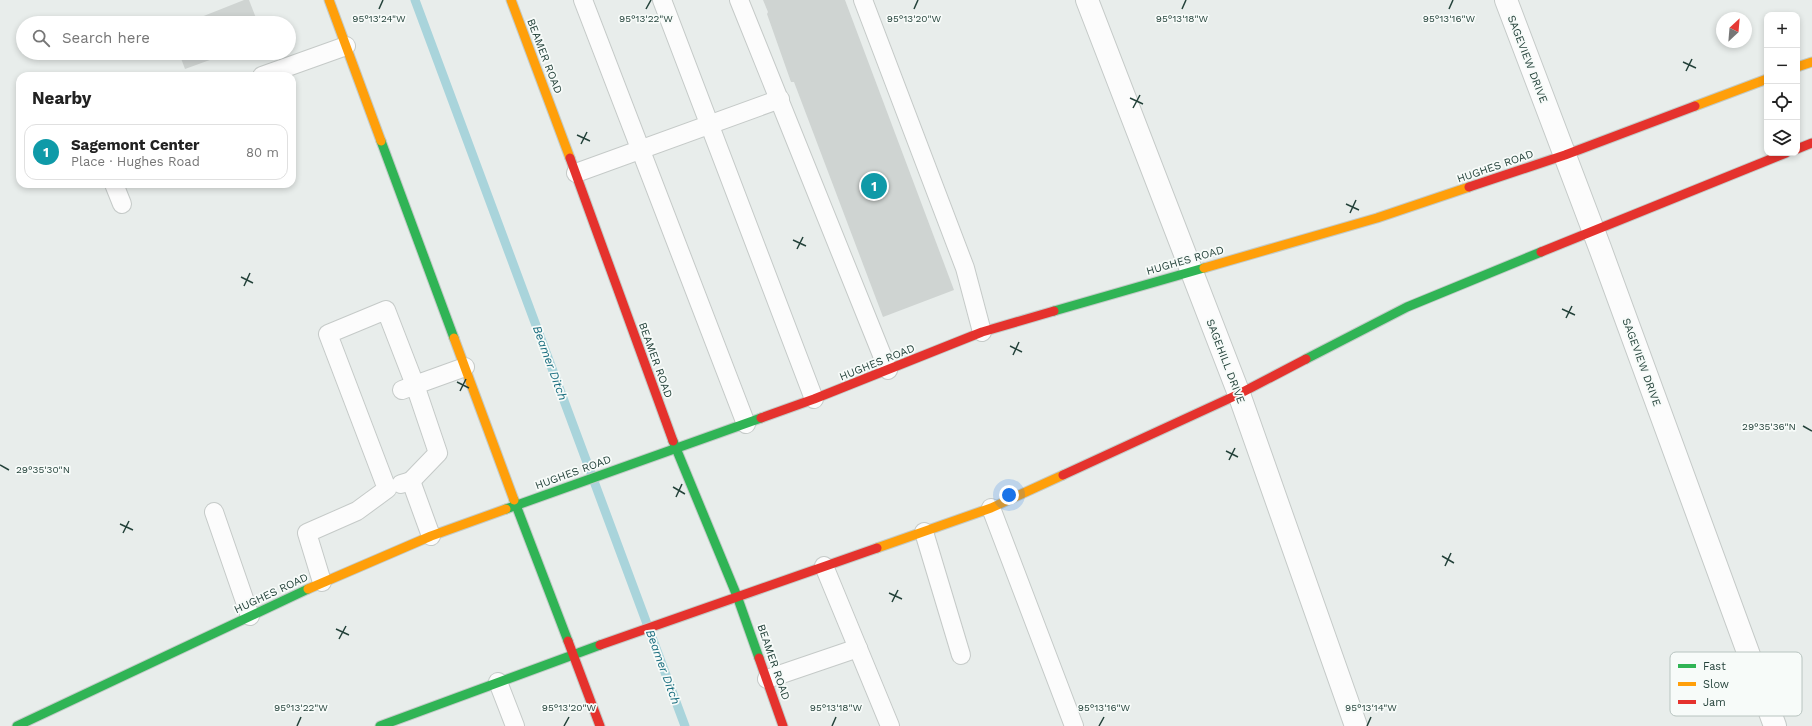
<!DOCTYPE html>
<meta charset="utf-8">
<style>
:root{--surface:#fff;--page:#f6f6f6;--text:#222;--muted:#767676;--line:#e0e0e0;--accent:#697e78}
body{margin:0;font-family:"Work Sans",sans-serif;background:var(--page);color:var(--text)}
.controls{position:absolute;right:12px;top:12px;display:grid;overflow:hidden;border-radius:8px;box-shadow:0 2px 6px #0003}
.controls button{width:36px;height:36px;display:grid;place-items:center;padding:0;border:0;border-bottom:1px solid var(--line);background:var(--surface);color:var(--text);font:20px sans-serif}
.compass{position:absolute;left:1716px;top:12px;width:36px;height:36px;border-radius:50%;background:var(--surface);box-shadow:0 2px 6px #0003;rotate:26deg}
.you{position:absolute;left:1009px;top:495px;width:14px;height:14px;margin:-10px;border:3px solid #fff;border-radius:50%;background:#1a73e8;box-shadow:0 0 0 6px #1a73e833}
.badge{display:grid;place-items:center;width:26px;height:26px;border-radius:50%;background:var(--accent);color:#fff;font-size:13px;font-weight:700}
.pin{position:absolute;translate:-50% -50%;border:2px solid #fff;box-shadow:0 1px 4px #0006}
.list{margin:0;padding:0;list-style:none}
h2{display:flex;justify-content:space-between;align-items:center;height:52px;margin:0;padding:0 16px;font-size:17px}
h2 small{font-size:13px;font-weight:400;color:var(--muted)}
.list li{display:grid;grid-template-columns:26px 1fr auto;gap:12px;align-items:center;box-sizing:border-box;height:56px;margin:0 8px 8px;padding:0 8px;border:1px solid var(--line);border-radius:12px}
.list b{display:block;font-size:15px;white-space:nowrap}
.list p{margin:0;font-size:13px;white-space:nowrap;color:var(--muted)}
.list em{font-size:13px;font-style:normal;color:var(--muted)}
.icon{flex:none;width:22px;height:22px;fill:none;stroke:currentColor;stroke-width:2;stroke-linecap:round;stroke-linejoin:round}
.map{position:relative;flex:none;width:1812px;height:726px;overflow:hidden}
.search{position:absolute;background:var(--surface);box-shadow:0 2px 6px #0003;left:16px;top:16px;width:280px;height:44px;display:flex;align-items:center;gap:10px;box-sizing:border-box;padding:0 14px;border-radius:22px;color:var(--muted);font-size:15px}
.panel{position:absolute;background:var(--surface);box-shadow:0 2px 6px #0003;left:16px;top:72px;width:280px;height:116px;border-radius:12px}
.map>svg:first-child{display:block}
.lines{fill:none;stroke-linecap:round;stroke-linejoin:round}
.stream{stroke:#a9d4db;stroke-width:9}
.building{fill:#cfd4d2}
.lane-casing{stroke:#c5cac8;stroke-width:20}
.street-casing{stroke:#c5cac8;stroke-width:24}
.fast-casing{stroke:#c3cbc8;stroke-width:11}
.slow-casing{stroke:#c3cbc8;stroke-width:11}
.jam-casing{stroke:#c3cbc8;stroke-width:11}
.lane{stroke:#fcfcfc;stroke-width:18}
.street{stroke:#fcfcfc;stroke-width:22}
.fast{stroke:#30b455;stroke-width:9}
.slow{stroke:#ff9f0a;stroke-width:9}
.jam{stroke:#e5322d;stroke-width:9}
.ticks{fill:none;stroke:#24423a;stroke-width:1.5}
.labels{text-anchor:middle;stroke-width:3.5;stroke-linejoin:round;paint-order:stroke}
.street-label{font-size:11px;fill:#24423a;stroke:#f7fbf9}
.water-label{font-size:12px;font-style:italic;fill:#1c6f80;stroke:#f7fbf9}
.key{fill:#f7fbf9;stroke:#b8c4c0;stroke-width:1}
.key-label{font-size:11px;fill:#24423a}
.ticks-label{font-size:10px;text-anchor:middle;fill:#24423a;stroke:#f7fbf9;stroke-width:3.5;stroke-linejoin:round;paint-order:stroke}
</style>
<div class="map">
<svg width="1812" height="726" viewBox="0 0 1812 726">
<rect width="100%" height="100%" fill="#e8edeb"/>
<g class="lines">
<path class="stream" d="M415 0 685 726"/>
</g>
<g class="building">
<path d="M244 0H249L258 23H186Z"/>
<path d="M763 0H845L954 290 883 317 794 82H791L767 14 768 12Z"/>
<path d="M179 53H229L185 69Z"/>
</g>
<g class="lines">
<defs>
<g id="lane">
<path d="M583 0 746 424"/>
<path d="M662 0 814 399"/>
<path d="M739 0 888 370"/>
<path d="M863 0 965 268 982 332"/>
<path d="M262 76 346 46"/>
<path d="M576 173 780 99"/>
<path d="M114 184 122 204"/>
<path d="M402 390 415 385 438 453 411 481"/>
<path d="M401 484 411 481 431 536"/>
<path d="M991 508 1074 726"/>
<path d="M214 512 250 616"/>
<path d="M924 532 961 655"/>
<path d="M824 566 890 726"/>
<path d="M322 582 307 533 357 511 387 489 328 334 386 310 415 385 465 367"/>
<path d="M767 679 858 648"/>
<path d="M498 682 515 726"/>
</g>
<g id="street">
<path d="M1087 0 1239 394 1356 726"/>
<path d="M1506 0 1600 248 1775 726"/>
</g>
<g id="fast">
<path d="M381 141 454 338"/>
<path d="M1054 311 1204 268"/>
<path d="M1306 359 1407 307 1541 252"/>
<path d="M673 441 737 596 759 658"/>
<path d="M514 500 568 641"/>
<path d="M506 509 761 418"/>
<path d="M17 726 308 589"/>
<path d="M380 726 600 645"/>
</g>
<g id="slow">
<path d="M329 0 381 141"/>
<path d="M511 0 570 158"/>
<path d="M1797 67 1812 62"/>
<path d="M1695 106 1767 79"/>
<path d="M1204 268 1377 218 1469 187"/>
<path d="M454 338 514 500"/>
<path d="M877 548 991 508 1063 475"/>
<path d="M308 589 431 536 506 509"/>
</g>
<g id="jam">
<path d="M1797 149 1812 143"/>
<path d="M570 158 673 441"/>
<path d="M1469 187 1565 155 1695 106"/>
<path d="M1541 252 1786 153"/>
<path d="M761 418 814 399 982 332 1054 311"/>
<path d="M1063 475 1239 394 1306 359"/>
<path d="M568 641 600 726"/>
<path d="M600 645 877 548"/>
<path d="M759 658 783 726"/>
</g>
</defs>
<use href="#lane" class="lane-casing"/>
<use href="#street" class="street-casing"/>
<use href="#fast" class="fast-casing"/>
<use href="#slow" class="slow-casing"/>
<use href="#jam" class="jam-casing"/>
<use href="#lane" class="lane"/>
<use href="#street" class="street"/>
<use href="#fast" class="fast"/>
<use href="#slow" class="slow"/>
<use href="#jam" class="jam"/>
</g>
<path class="ticks" d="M379 9 383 0M646 9 651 0M914 9 918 0M1182 9 1186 0M1449 9 1453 0M1683 62 1696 68M1686 71 1692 59M1130 98 1143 104M1133 108 1140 95M577 135 590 141M581 144 587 132M1346 204 1359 210M1350 213 1356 200M793 240 806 246M797 249 803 237M241 277 253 283M244 286 250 273M1562 309 1575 315M1566 318 1572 306M1010 346 1022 352M1013 355 1019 342M457 382 469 388M460 391 466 379M1803 426 1812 431M1226 451 1238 457M1229 460 1235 448M0 465 9 470M673 487 685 494M676 497 682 484M120 524 133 530M123 533 129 521M1442 556 1454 563M1445 566 1451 553M889 593 902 599M892 602 898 590M336 629 349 635M339 639 346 626M297 726 301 717M564 726 569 717M832 726 836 717M1099 726 1104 717M1367 726 1371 717"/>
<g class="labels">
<g class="street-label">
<text transform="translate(545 56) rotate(69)" y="4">BEAMER ROAD</text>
<text transform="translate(1528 59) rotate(69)" y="4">SAGEVIEW DRIVE</text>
<text transform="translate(1495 166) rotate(-19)" y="4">HUGHES ROAD</text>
<text transform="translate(1185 260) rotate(-16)" y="4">HUGHES ROAD</text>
<text transform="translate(656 360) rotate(70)" y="4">BEAMER ROAD</text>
<text transform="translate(1226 361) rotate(69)" y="4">SAGEHILL DRIVE</text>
<text transform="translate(877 362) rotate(-22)" y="4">HUGHES ROAD</text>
<text transform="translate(1642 362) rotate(70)" y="4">SAGEVIEW DRIVE</text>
<text transform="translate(573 472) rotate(-20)" y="4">HUGHES ROAD</text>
<text transform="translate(271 593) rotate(-25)" y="4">HUGHES ROAD</text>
<text transform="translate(774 662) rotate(71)" y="4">BEAMER ROAD</text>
</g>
<g class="water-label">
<text transform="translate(550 363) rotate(70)" y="4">Beamer Ditch</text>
<text transform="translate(663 667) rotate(70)" y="4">Beamer Ditch</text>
</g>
</g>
<rect x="1670" y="652" width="132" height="64" rx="6" class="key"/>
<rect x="1678" y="664" width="18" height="4" fill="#30b455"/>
<rect x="1678" y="682" width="18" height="4" fill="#ff9f0a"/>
<rect x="1678" y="700" width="18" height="4" fill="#e5322d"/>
<g class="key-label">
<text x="1703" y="670">Fast</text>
<text x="1703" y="688">Slow</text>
<text x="1703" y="706">Jam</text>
</g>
<g class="ticks-label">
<text x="379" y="22">95°13'24"W</text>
<text x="646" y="22">95°13'22"W</text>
<text x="914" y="22">95°13'20"W</text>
<text x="1182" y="22">95°13'18"W</text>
<text x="1449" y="22">95°13'16"W</text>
<text x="1769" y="430">29°35'36"N</text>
<text x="43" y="473">29°35'30"N</text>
<text x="301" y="711">95°13'22"W</text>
<text x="569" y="711">95°13'20"W</text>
<text x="836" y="711">95°13'18"W</text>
<text x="1104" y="711">95°13'16"W</text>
<text x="1371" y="711">95°13'14"W</text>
</g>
</svg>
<div class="controls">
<button>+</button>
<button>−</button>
<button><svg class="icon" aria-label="locate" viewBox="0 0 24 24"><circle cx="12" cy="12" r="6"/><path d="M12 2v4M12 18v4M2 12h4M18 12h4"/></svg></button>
<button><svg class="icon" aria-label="layers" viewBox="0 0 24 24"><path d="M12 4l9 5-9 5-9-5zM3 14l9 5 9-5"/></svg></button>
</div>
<svg class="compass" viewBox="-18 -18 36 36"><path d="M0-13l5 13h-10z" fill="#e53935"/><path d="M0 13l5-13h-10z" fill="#767676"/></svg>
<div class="you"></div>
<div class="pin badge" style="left:874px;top:186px;background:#0f9aa8">1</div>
<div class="search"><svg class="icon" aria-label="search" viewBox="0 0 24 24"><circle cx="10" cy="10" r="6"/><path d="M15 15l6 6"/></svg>Search here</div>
<section class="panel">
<h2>Nearby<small></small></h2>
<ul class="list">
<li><span class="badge" style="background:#0f9aa8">1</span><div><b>Sagemont Center</b><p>Place · Hughes Road</p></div><em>80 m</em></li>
</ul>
</section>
</div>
